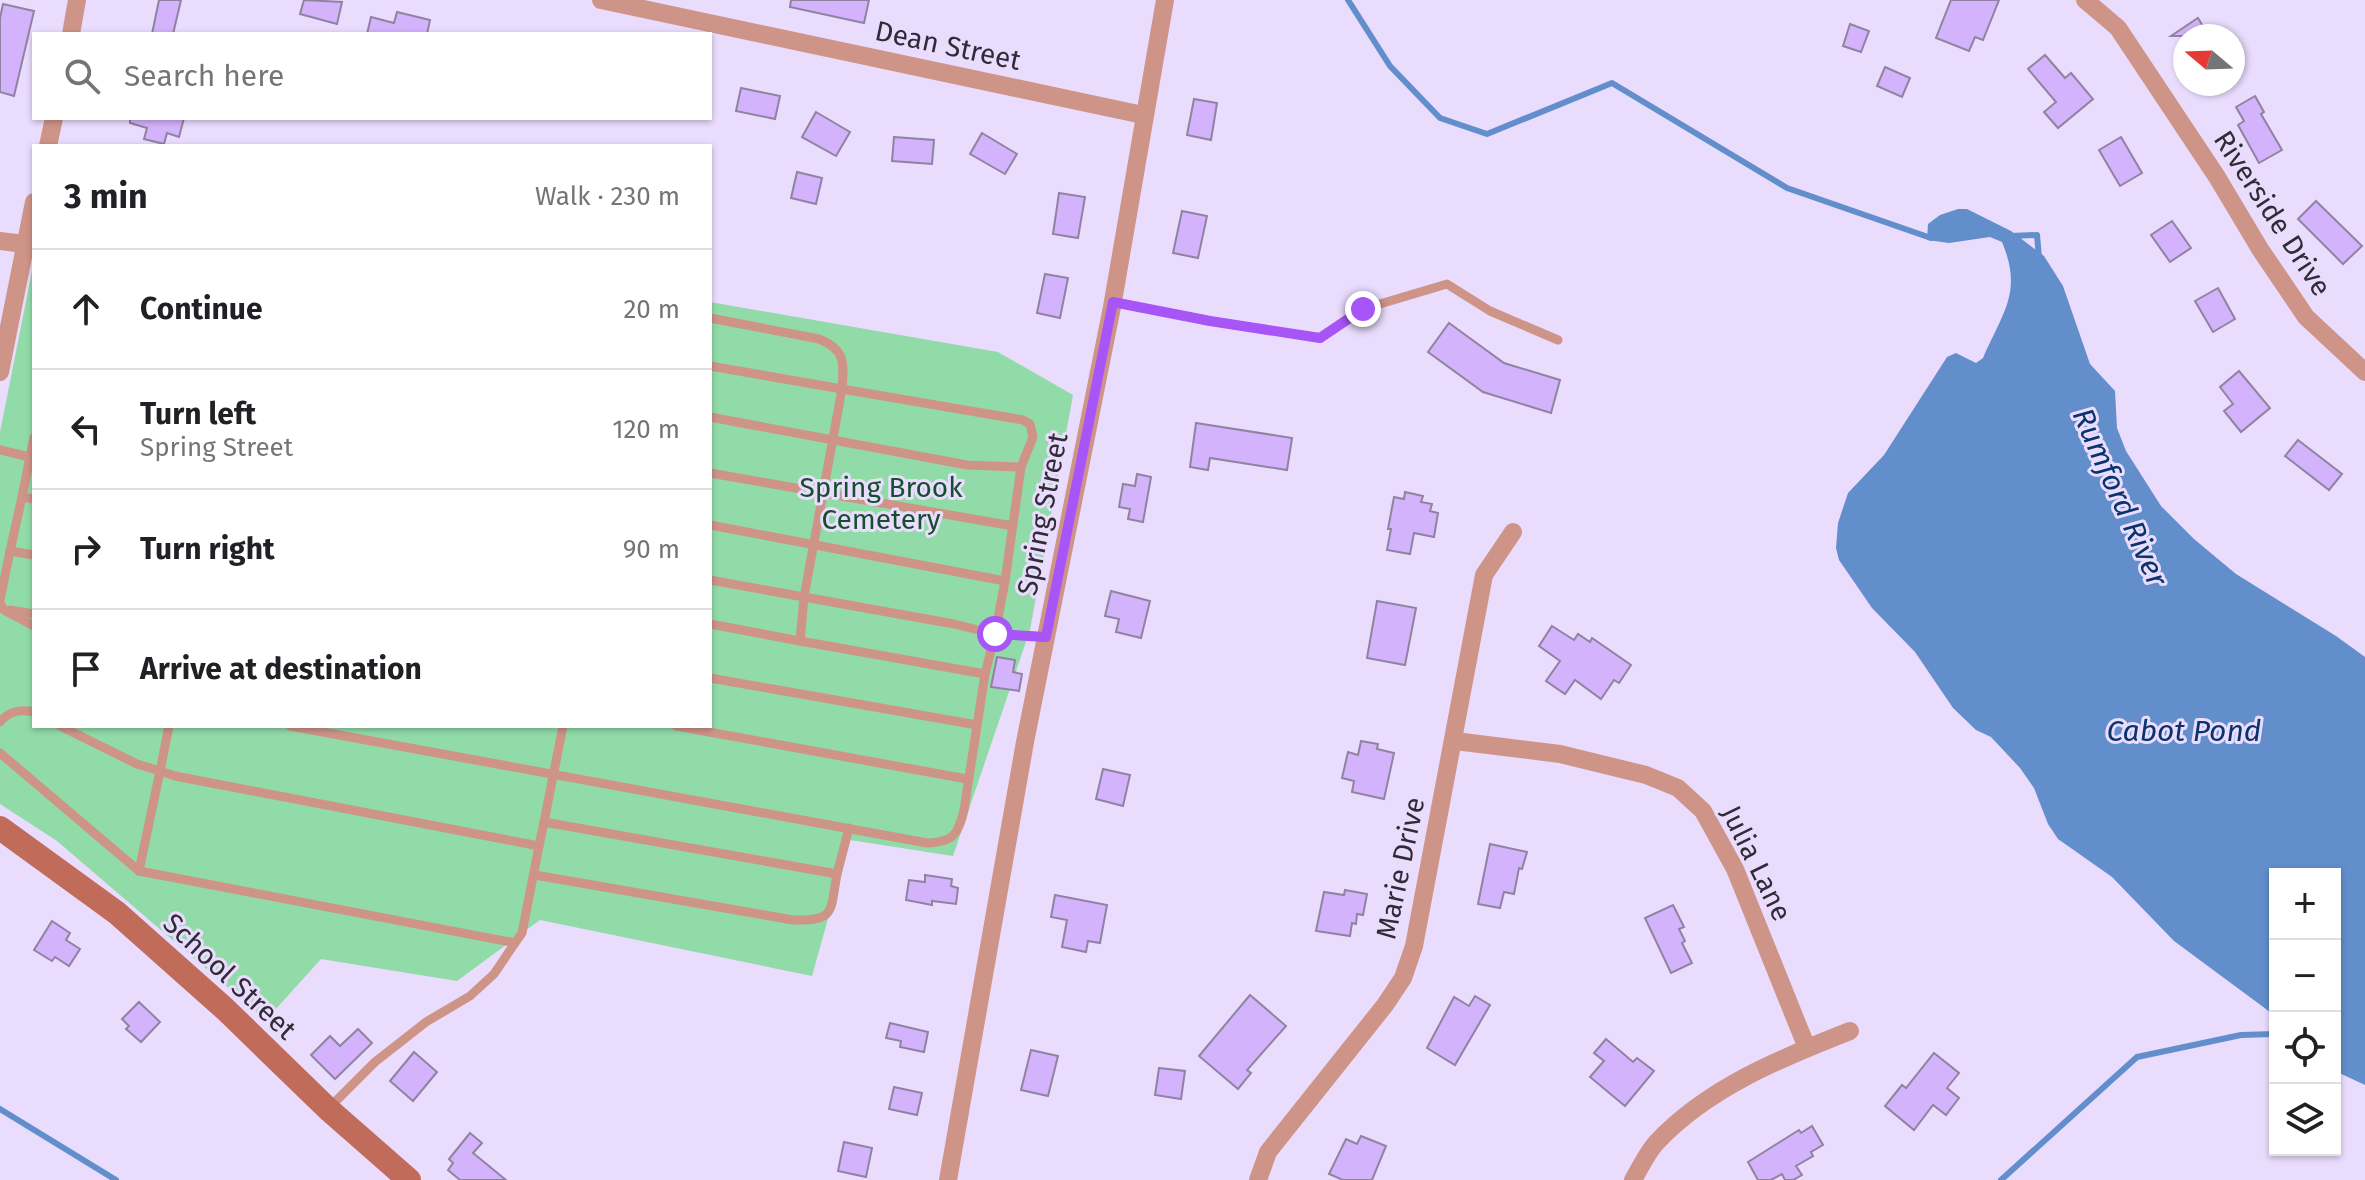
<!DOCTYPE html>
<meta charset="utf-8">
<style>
:root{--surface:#fff;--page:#f2f2f2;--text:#202124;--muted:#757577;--line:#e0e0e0}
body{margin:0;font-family:"Fira Sans",sans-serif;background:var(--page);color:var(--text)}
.controls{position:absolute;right:24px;bottom:24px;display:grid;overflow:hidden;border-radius:0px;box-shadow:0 2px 6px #0004}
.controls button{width:72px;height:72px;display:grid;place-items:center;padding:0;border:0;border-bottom:2px solid var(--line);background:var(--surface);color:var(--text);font:40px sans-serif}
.compass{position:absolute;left:2173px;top:24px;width:72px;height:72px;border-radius:50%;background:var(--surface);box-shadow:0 2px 6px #0004;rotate:289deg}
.stop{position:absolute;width:24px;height:24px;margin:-18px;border:6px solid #a855f7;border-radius:50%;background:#fff}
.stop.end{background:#a855f7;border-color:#fff;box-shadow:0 2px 8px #0008}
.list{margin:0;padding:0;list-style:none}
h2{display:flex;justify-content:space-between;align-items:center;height:104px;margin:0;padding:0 32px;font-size:34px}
h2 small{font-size:26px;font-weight:400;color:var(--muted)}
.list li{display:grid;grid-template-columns:52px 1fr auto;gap:24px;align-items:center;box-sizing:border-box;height:120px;padding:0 32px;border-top:2px solid var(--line)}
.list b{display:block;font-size:30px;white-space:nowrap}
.list p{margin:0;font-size:26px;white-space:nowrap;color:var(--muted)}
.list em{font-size:26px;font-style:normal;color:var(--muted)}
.icon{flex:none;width:44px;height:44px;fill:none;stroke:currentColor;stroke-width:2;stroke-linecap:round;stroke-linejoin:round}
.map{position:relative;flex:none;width:2365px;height:1180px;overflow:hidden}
.search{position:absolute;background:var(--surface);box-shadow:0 2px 6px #0004;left:32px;top:32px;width:680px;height:88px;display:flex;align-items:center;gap:20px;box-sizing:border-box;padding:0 28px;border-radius:0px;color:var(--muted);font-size:30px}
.panel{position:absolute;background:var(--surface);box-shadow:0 2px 6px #0004;left:32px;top:144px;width:680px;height:584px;border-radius:0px}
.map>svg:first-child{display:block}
.green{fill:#91dba9}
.water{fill:#628ecb}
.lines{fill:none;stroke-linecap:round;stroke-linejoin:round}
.stream{stroke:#628ecb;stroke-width:6}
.building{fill:#d3b3fb;stroke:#9083a1;stroke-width:2}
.lane{stroke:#cf9488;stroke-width:9}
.street{stroke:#cf9488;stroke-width:18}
.secondary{stroke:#c16b5b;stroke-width:24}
.route{stroke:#a855f7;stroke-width:10}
.labels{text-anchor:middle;stroke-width:6;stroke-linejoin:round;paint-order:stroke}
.street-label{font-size:28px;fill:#302b37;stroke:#eadcfd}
.park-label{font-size:28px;fill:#164f2e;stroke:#eadcfd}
.water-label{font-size:30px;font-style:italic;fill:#07346c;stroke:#eadcfd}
</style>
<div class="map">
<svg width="2365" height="1180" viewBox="0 0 2365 1180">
<rect width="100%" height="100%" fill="#eadcfd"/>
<path class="green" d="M34 261V726H710V302L998 352 1073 395 1030 630 953 856 850 840 812 976 540 920 457 981 321 959 266 1020 57 841 0 804V432Z"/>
<path class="water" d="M1958 209H1967L2011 231 2044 256 2063 286 2090 364 2115 391 2117 428 2126 451 2161 506 2194 539 2236 574 2336 636 2365 657V1085L2335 1071V874H2275V1034L2270 1012 2174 941 2112 877 2058 839 2048 824 2034 788 2020 768 1991 737 1976 730 1953 708 1915 652 1872 608 1839 560 1836 548 1838 523 1848 493 1884 455 1947 357 1956 353 1976 363 1983 358C2003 312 2023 292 2002 242L1990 237 1949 243 1927 240 1928 224 1940 215Z"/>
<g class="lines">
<g class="stream">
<path d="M1348 0 1390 66 1440 118 1487 134 1612 83 1787 188 1931 238"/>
<path d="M2010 236 2037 235 2039 258"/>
<path d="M0 1109 116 1180"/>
<path d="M2001 1180 2137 1057 2241 1035 2275 1034"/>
</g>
</g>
<g class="building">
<path d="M159 0H181L173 34H152Z"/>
<path d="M304 0 342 2 337 24 300 14Z"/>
<path d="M791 0H869L864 23 790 7Z"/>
<path d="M1951 0H1999L1983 40 1975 37 1969 51 1936 38Z"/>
<path d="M3 4 34 11 14 96 0 92V18Z"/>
<path d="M397 12 430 20 427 34H367L371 17 394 23Z"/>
<path d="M2198 18 2209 36H2171Z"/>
<path d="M1850 24 1869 31 1861 52 1843 46Z"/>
<path d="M2045 55 2065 78 2071 73 2093 99 2058 128 2044 112 2056 102 2028 69Z"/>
<path d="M1885 67 1910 78 1902 97 1877 86Z"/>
<path d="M741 88 780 96 775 119 736 111Z"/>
<path d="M2255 96 2264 112 2261 114 2282 150 2259 163 2238 125 2244 121 2236 107Z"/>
<path d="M1194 99 1217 103 1211 140 1187 135Z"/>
<path d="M816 112 850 132 836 156 802 137Z"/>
<path d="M130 118H184L179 137 167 133 164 144 144 139 147 128 130 123Z"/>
<path d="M982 133 1017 154 1005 174 970 154Z"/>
<path d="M894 137 934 140 932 164 892 161Z"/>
<path d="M2121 137 2142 173 2120 186 2099 150Z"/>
<path d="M797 172 822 178 816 204 791 198Z"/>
<path d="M1059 193 1085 197 1078 238 1053 234Z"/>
<path d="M2316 201 2362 246 2343 264 2298 219Z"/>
<path d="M1182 211 1207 216 1198 258 1173 253Z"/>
<path d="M2172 221 2191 248 2170 262 2151 235Z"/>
<path d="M1045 274 1068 278 1060 318 1037 313Z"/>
<path d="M2218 288 2235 319 2213 332 2195 301Z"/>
<path d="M1449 323 1504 363 1560 380 1551 413 1483 392 1428 352Z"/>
<path d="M2239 371 2270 408 2241 432 2224 411 2233 404 2220 387Z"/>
<path d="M1196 423 1292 438 1287 470 1210 458 1208 470 1190 467Z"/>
<path d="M2298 440 2342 474 2329 490 2285 456Z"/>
<path d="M1137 474 1151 477 1143 522 1128 519 1130 509 1119 507 1123 484 1135 486Z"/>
<path d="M1405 492 1423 496 1421 502 1432 504 1430 511 1438 513 1434 537 1414 533 1410 554 1387 550 1391 529H1388L1394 497 1404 499Z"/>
<path d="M1111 591 1150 601 1141 638 1116 632 1119 619 1105 616Z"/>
<path d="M1377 601 1416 608 1405 665 1367 658Z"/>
<path d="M1552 626 1574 640 1578 634 1590 642 1592 638 1631 665 1619 683 1614 680 1601 699 1575 680 1565 694 1546 681 1560 661 1539 646Z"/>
<path d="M997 657 1015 660 1013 672 1022 674 1019 691 991 687Z"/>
<path d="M1361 741 1378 744 1377 749 1394 753 1384 799 1352 792 1354 781 1342 778 1348 752 1358 755Z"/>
<path d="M1103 769 1130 775 1123 806 1096 799Z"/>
<path d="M1490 844 1527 852 1522 869 1519 868 1514 894 1504 892 1500 908 1478 904Z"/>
<path d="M925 875 952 879 951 886 958 888 956 904 932 901V905L906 900 909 880 925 882Z"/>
<path d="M1345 890 1367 894 1363 915 1357 914 1356 924 1352 923 1350 936 1316 931 1324 892 1344 895Z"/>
<path d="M1055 895 1107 905 1100 943 1088 941 1086 952 1062 947 1067 920 1051 917Z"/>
<path d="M1673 905 1684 927 1679 929 1685 941 1682 943 1692 963 1671 973 1645 918Z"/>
<path d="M52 921 70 933 66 940 80 949 69 966 55 957 52 961 34 950Z"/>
<path d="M1250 995 1286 1026 1247 1070 1251 1073 1238 1089 1199 1056Z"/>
<path d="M1475 996 1490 1005 1455 1065 1427 1048 1454 997 1469 1006Z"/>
<path d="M139 1002 160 1022 141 1042 126 1029 129 1026 122 1019Z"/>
<path d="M890 1023 928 1032 924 1052 900 1047 901 1041 886 1038Z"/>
<path d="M358 1029 372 1043 335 1079 311 1055 330 1036 340 1046Z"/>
<path d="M1606 1039 1633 1062 1637 1058 1654 1071 1625 1106 1590 1077 1604 1061 1594 1053Z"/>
<path d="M1031 1050 1058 1056 1048 1096 1021 1090Z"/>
<path d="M414 1052 437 1072 413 1101 390 1081Z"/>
<path d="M1934 1053 1959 1073 1947 1088 1959 1098 1946 1115 1933 1105 1914 1130 1885 1106 1902 1085 1906 1088Z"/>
<path d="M1159 1068 1185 1071 1181 1099 1155 1095Z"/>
<path d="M894 1087 922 1093 917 1115 889 1109Z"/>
<path d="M1812 1126 1823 1145 1811 1152 1813 1156 1796 1166 1802 1175 1793 1180H1785L1782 1174 1771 1180H1758L1748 1162 1799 1130 1801 1133Z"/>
<path d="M470 1133 482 1143 473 1153 506 1180H460L448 1170 453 1163 449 1159Z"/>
<path d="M1361 1136 1386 1146 1372 1180H1343L1329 1174 1346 1139 1357 1144Z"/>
<path d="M844 1142 872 1148 866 1177 838 1171Z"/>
</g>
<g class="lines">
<g class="lane">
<path d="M1113 302 1210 321 1320 338 1363 309 1447 284 1490 311 1558 340"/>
<path d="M710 318 819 339C846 350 844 363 842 389L1023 420 1030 424 1033 437 1021 467 967 465 710 417"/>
<path d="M0 450 34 458"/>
<path d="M710 473 1013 526"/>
<path d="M22 497 34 437"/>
<path d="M710 525 1005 581 1021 467"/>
<path d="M10 551 22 497 34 499"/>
<path d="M710 580 804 597 800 641 710 624"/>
<path d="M1005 581 995 634 1046 637"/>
<path d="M0 600 10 551 34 555"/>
<path d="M0 603 4 610 34 626"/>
<path d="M10 610 34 614"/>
<path d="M800 641 985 674"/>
<path d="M710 678 977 725"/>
<path d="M0 722C9 711 20 709 34 712"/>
<path d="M60 726 137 764 160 771 139 871"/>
<path d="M169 726 160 771 175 776 539 846 522 933 515 943"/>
<path d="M290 726 927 843C954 842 958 834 964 810L985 674 995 634 954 624 804 597 842 389 710 366"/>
<path d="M676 726 967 779"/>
<path d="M0 753 139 871 515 943 494 974 470 996 426 1022 375 1062 330 1107"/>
<path d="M544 822 563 726"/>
<path d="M539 846 544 822 837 874 849 828"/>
<path d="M535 875 793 920C836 921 830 912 837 874"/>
</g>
<g class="street">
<path d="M601 0 1143 115"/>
<path d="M2085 0 2118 28 2217 177 2260 249 2306 317 2365 372"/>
<path d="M71 34 77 0"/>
<path d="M48 146 54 118"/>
<path d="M0 241 24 244"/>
<path d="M0 372 34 202"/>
<path d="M1455 741 1560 754 1646 775 1678 788 1703 811 1735 869 1807 1048"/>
<path d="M948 1180 1025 742 1112 307 1165 0"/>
<path d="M1258 1180 1268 1152 1385 1005 1403 978 1414 946 1484 575 1513 532"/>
<path d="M1633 1180C1640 1168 1647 1153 1656 1143 1707 1088 1781 1058 1850 1031"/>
</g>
<path class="secondary" d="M0 828 117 913 225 1009 328 1109 409 1180"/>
</g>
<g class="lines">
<path class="route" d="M995 634 1046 637 1113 302 1210 321 1320 338 1363 309"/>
</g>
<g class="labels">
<g class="street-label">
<text transform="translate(948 45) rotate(12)" y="10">Dean Street</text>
<text transform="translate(2273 213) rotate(57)" y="10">Riverside Drive</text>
<text transform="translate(1042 514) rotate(-79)" y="10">Spring Street</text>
<text transform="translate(1757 863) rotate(64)" y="10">Julia Lane</text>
<text transform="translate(1400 868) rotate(-78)" y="10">Marie Drive</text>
<text transform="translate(230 976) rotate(43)" y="10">School Street</text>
</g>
<g class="park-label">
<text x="881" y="497">Spring Brook<tspan x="881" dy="32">Cemetery</tspan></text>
</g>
<g class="water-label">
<text transform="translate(2120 497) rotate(66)" y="10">Rumford River</text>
<text x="2184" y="741">Cabot Pond</text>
</g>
</g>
</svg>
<div class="controls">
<button>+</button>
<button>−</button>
<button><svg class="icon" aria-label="locate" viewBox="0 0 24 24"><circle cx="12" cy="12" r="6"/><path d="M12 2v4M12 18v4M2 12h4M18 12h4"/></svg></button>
<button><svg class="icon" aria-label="layers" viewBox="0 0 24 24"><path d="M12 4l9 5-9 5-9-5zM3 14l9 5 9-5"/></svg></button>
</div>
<svg class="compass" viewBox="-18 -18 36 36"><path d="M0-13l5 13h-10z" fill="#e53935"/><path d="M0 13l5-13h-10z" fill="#757577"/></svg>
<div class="stop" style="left:995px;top:634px"></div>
<div class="stop end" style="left:1363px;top:309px"></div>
<div class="search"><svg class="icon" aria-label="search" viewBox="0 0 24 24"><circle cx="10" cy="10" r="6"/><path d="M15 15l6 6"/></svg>Search here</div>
<section class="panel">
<h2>3 min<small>Walk · 230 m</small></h2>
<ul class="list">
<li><svg class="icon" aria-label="ahead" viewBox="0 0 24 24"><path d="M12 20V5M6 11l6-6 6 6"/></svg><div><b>Continue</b></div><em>20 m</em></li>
<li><svg class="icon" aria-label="left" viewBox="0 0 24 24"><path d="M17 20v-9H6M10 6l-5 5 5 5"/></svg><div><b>Turn left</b><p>Spring Street</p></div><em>120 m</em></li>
<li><svg class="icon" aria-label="right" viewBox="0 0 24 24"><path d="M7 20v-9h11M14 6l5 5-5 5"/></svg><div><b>Turn right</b></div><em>90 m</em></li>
<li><svg class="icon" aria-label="arrive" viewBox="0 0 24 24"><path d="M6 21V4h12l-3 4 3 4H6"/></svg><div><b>Arrive at destination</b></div></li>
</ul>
</section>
</div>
